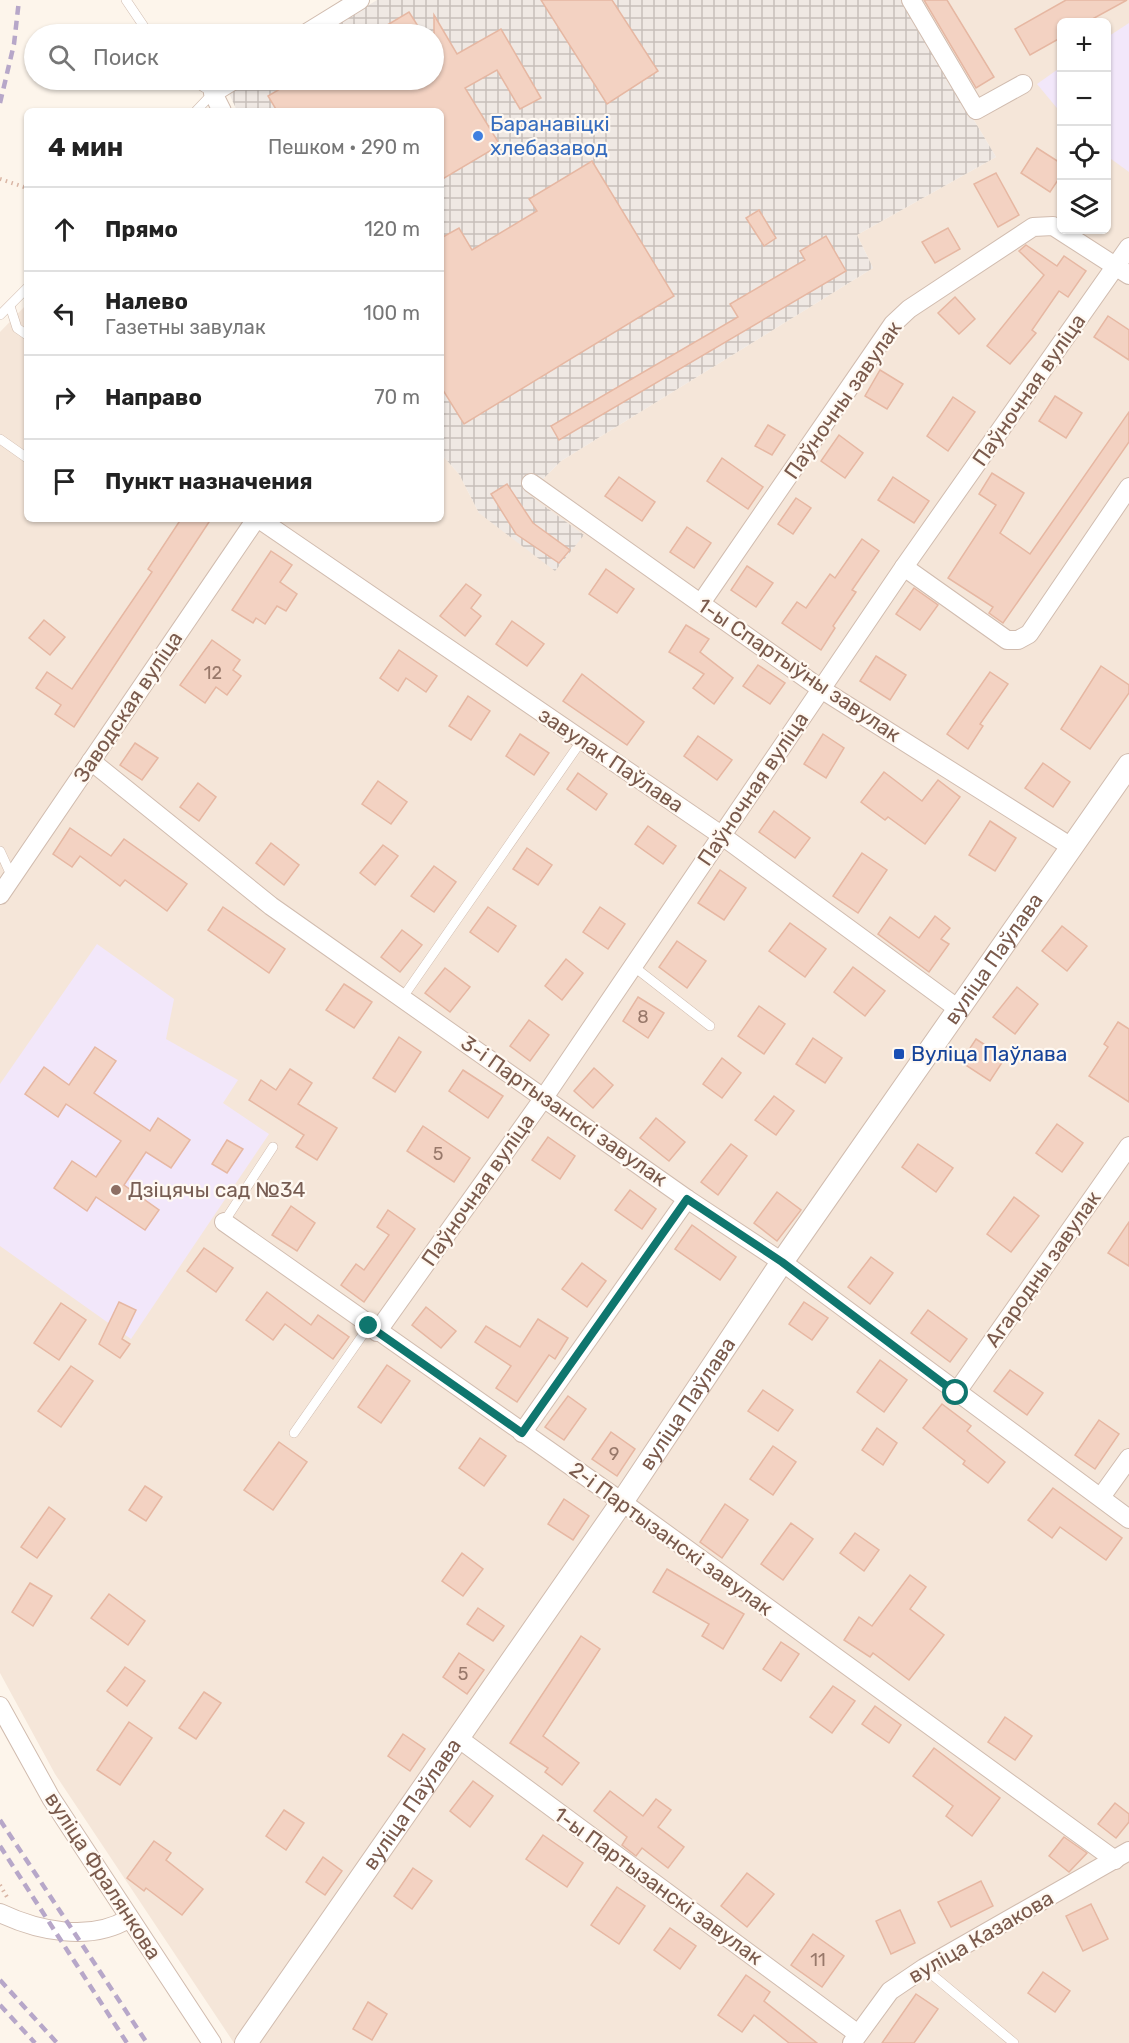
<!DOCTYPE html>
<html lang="ru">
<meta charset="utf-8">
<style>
:root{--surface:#fff;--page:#f6f6f6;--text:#222;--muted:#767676;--line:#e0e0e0}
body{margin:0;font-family:Rubik,sans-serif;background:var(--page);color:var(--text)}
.controls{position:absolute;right:18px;top:18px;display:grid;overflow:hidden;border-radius:9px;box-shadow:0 2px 4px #0004}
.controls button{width:54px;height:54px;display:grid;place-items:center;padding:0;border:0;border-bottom:2px solid var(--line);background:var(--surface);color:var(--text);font:30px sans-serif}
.stop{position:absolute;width:18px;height:18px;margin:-14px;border:4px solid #0f766e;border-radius:50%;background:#fff}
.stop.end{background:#0f766e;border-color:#fff;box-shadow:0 2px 6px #0008}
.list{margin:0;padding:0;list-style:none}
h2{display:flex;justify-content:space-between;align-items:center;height:78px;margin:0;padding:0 24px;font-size:26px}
h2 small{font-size:20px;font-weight:400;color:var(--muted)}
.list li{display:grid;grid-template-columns:39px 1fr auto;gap:18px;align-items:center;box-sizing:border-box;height:84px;padding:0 24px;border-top:2px solid var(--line)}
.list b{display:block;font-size:22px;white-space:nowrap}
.list p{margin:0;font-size:20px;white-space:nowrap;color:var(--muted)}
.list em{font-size:20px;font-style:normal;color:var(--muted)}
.icon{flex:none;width:33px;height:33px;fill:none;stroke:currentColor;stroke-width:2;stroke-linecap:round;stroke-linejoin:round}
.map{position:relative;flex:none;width:1129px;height:2043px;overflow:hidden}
.search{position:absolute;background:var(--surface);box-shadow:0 2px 4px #0004;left:24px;top:24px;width:420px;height:66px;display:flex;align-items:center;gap:15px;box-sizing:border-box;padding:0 21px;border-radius:33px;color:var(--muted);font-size:22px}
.panel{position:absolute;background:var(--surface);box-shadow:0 2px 4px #0004;left:24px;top:108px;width:420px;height:414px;border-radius:9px}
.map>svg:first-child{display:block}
.residential{fill:#f5e6d9;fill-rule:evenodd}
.industrial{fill:url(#industrial-grid)}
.education{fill:#f2e7fa}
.building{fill:#f3d2c2;stroke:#e6b7a2;stroke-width:1.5}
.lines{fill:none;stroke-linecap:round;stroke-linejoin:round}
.service-casing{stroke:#d1bcaf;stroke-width:10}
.minor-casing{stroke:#d1bcaf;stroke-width:20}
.tertiary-casing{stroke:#d1bcaf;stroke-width:24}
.path{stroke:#d9b5a4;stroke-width:4;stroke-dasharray:1.5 4.5;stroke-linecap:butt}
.service{stroke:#fff;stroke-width:9}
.minor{stroke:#fff;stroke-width:18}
.tertiary{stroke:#fff;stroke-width:22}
.rail{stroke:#b7a7c9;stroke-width:4.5;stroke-dasharray:9 6;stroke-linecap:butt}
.route{stroke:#0f766e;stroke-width:8}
.shop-dot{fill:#3f7fe0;stroke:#fff9f2;stroke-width:2}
.transit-dot{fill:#1a4fb4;stroke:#fff9f2;stroke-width:2}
.education-dot{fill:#8d6e63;stroke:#fff9f2;stroke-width:2}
.labels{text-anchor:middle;stroke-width:4.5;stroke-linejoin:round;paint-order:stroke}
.number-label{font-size:18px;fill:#98786a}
.shop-label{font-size:21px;fill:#366cbe;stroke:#fff9f2;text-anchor:start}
.street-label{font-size:21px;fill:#7a5a4c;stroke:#fff9f2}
.transit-label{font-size:21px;fill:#164399;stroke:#fff9f2;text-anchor:start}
.education-label{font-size:21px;fill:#785e54;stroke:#fff9f2;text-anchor:start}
</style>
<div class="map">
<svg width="1129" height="2043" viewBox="0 0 1129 2043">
<defs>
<pattern id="industrial-grid" width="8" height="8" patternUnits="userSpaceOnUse" patternTransform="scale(1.5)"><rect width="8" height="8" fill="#efe8e3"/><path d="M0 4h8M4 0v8" fill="none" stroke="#c7bfba"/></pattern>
</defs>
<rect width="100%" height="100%" fill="#fdf5eb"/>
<path class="residential" d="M902 0H1129V2043H234L55 1774 0 1673V332L27 304V519H441V454L459 474 479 513 528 494 561 461 873 268 857 235 996 157ZM1062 22H1106V230H1062Z"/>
<path class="industrial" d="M377 0H902L996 157 857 235 873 268 561 461 528 494 584 535 555 571 479 513 459 474 441 454V111H237L229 93 250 80H434V34H322Z"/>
<g class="education">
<path d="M1129 23V172L1107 156 1106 38Z"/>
<path d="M1061 67V113L1037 84Z"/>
<path d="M97 944 174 999 166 1039 238 1080 223 1103 269 1134 131 1339 0 1246V1084Z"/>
</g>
<g class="building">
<path d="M541 0H612L658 71 607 104Z"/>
<path d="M924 0H947L994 77 976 88Z"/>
<path d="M1066 0H1127L1087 22H1062V37L1030 55 1015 29Z"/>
<path d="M409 12 423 34H372Z"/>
<path d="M434 15 457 54 501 29 541 98 520 109 497 70 465 88 500 145 441 180V111H277L268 96 295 80H434Z"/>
<path d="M1037 148 1062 164V174L1050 192 1021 173Z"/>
<path d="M592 161 674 296 464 424 441 387V238L459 228 472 250 537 211 529 199Z"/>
<path d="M996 173 1019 215 998 227 974 184Z"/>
<path d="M759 210 776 238 764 246 746 218Z"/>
<path d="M948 228 960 249 935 263 922 242Z"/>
<path d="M826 236 846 271 559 440 551 426 738 317 730 304 805 260 800 251Z"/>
<path d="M1026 245 1057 266 1064 256 1086 271 1068 297 1059 291 1032 330 1036 333 1010 364 987 346 1044 275 1019 251Z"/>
<path d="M955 297 975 319 959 334 938 313Z"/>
<path d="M1108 316 1129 330V360L1094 337Z"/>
<path d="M880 370 903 384 887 409 865 396Z"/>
<path d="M1055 396 1082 413 1066 438 1039 421Z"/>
<path d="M953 397 975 412 948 451 927 436Z"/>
<path d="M1129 412V442L1003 623 989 613 993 607 948 578 996 505 979 494 992 473 1024 493 1000 533 1030 554Z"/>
<path d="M768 425 785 435 772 455 755 446Z"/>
<path d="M839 435 863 453 845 478 821 461Z"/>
<path d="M722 458 763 487 748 509 707 481Z"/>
<path d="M619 477 655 502 642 521 605 496Z"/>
<path d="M893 477 929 501 914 523 878 500Z"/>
<path d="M507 484 533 523 570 550 559 563 516 534 491 494Z"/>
<path d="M796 498 811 508 793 534 778 524Z"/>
<path d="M181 519H211L74 727 55 714 61 705 36 688 47 672 72 689 152 572 148 569Z"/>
<path d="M687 527 711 543 694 568 670 552Z"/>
<path d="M862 539 879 551 852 590 856 592 833 626 835 628 821 650 782 623 797 602 806 608 830 574 835 578Z"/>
<path d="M271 551 292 565 280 582 297 594 286 611 277 606 265 624 256 618 253 623 232 610Z"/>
<path d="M747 566 773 583 756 607 731 590Z"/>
<path d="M606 569 634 589 617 613 589 594Z"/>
<path d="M466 584 481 595 471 608 481 616 465 636 440 616Z"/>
<path d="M914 588 938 605 920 630 896 614Z"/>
<path d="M44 620 65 637 50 655 29 638Z"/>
<path d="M512 621 544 644 527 666 496 644Z"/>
<path d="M686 625 709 639 700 652 733 678 714 704 693 688 704 674 669 652Z"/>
<path d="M212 640 240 660 233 670 241 676 227 695 216 687 205 703 180 685Z"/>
<path d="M399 650 437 676 426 692 406 678 398 691 380 678Z"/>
<path d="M876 656 906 675 890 700 860 681Z"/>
<path d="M758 665 785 683 770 704 743 686Z"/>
<path d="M1101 666 1129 685V693L1090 749 1061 729Z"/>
<path d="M990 672 1008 684 980 724 983 726 968 749 947 734Z"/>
<path d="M582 674 644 722 627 745 563 701Z"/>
<path d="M468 696 490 711 471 740 449 726Z"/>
<path d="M520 734 549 753 534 775 506 756Z"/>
<path d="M823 734 844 748 826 778 804 764Z"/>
<path d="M698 736 732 760 717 780 684 756Z"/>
<path d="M135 743 158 758 142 780 120 765Z"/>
<path d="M1043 763 1070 782 1053 807 1025 788Z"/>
<path d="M884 772 922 801 938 780 960 797 925 844 888 817 885 820 861 802Z"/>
<path d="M578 773 607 794 596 810 567 789Z"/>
<path d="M378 781 407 802 391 824 362 804Z"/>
<path d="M198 783 216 797 199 821 180 807Z"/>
<path d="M774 811 810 838 795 858 759 832Z"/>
<path d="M990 821 1016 838 995 871 969 855Z"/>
<path d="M648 826 676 846 663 864 635 844Z"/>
<path d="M70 828 111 856 124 839 187 884 167 911 125 880 120 886 80 856 72 867 53 854Z"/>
<path d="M271 843 299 865 284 885 256 863Z"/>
<path d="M383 845 398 856 375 885 360 873Z"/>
<path d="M527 848 552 865 538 885 513 869Z"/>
<path d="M862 853 887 870 858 913 833 896Z"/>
<path d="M434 866 456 882 434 912 411 896Z"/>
<path d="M720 870 746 888 724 920 698 903Z"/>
<path d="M223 907 285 949 269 973 208 930Z"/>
<path d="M488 907 516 926 498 952 470 932Z"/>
<path d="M600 907 625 924 608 949 583 932Z"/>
<path d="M935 916 950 928 941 939 949 944 929 972 878 934 890 917 919 938Z"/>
<path d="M790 923 826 949 805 977 769 951Z"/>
<path d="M1062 926 1087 946 1067 971 1042 951Z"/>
<path d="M402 930 422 945 400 972 381 957Z"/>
<path d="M677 941 706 961 687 988 659 967Z"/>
<path d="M566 959 583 973 562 1000 545 986Z"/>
<path d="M853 967 885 991 865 1016 834 992Z"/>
<path d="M445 968 470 987 450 1012 425 993Z"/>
<path d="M344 984 372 1002 354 1028 326 1010Z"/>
<path d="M1017 987 1038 1004 1015 1034 993 1017Z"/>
<path d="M638 997 664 1013 648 1038 623 1021Z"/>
<path d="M759 1006 785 1024 764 1054 738 1036Z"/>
<path d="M529 1020 549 1035 530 1061 510 1046Z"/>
<path d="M1118 1022 1129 1029V1102L1089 1076 1108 1047 1104 1044Z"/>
<path d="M399 1037 421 1052 395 1092 373 1078Z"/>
<path d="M813 1038 842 1058 825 1083 796 1064Z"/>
<path d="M976 1039 1005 1058 990 1081 961 1062Z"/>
<path d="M95 1047 116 1061 94 1093 150 1131 158 1118 190 1140 171 1168 146 1152 124 1185 159 1210 145 1230 96 1197 87 1211 54 1188 72 1161 96 1177 121 1141 66 1104 58 1117 25 1094 44 1067 69 1085Z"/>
<path d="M722 1058 741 1073 722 1098 703 1084Z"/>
<path d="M594 1068 613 1085 593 1108 574 1091Z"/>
<path d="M290 1069 312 1083 298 1104 337 1128 317 1160 296 1147 304 1135 249 1100 261 1080 276 1090Z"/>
<path d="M463 1070 503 1096 488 1118 449 1091Z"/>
<path d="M774 1096 794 1111 776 1135 755 1120Z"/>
<path d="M656 1118 685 1142 669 1161 640 1138Z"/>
<path d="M1057 1124 1083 1143 1062 1172 1036 1153Z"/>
<path d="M423 1126 470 1158 454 1182 407 1151Z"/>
<path d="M548 1137 575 1156 560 1179 532 1160Z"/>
<path d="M227 1140 243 1149 227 1173 212 1164Z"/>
<path d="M731 1144 747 1156 718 1195 701 1182Z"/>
<path d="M918 1144 953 1168 936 1192 902 1167Z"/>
<path d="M630 1190 656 1209 642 1229 615 1210Z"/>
<path d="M777 1192 801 1210 777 1241 754 1223Z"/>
<path d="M1014 1197 1039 1216 1011 1252 987 1234Z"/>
<path d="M291 1206 315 1223 297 1251 272 1235Z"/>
<path d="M388 1210 415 1229 364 1302 341 1285 356 1264 364 1270 389 1235 377 1227Z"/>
<path d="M1129 1222V1266L1108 1253Z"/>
<path d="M692 1225 736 1257 720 1280 675 1249Z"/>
<path d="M204 1248 233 1268 216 1292 187 1271Z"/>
<path d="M871 1257 893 1273 870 1304 848 1287Z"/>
<path d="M582 1263 606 1281 587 1307 562 1289Z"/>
<path d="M267 1292 311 1325 318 1315 349 1337 333 1359 285 1324 273 1340 246 1320Z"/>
<path d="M119 1302 136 1310 122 1339 130 1344 120 1358 99 1344Z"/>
<path d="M804 1302 828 1318 812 1340 789 1324Z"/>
<path d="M61 1303 86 1320 59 1360 34 1343Z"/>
<path d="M426 1307 456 1331 441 1348 412 1325Z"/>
<path d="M928 1310 967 1339 950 1362 911 1333Z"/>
<path d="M538 1319 568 1338 555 1359 549 1355 517 1402 496 1388 511 1366 475 1342 486 1326 520 1347Z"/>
<path d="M880 1360 907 1380 884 1412 857 1392Z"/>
<path d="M387 1365 410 1381 381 1423 358 1407Z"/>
<path d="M71 1366 93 1381 61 1427 38 1411Z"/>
<path d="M1010 1370 1043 1393 1027 1415 994 1391Z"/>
<path d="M763 1390 793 1410 778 1431 748 1411Z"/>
<path d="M568 1396 586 1409 564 1440 545 1427Z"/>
<path d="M942 1404 971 1426 967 1431 1005 1462 988 1483 963 1464 965 1461 923 1428Z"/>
<path d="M1099 1420 1119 1434 1095 1469 1075 1455Z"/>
<path d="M877 1428 897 1443 883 1465 862 1450Z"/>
<path d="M611 1432 635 1449 617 1476 592 1459Z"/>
<path d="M480 1438 506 1456 484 1486 459 1468Z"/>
<path d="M279 1442 307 1462 273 1510 244 1490Z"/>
<path d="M773 1446 796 1462 773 1495 750 1479Z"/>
<path d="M145 1486 162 1497 146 1521 129 1510Z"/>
<path d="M1053 1488 1122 1538 1106 1560 1060 1527 1052 1538 1028 1520Z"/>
<path d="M564 1499 589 1516 573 1540 548 1524Z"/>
<path d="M725 1504 748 1520 722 1558 700 1542Z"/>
<path d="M49 1507 65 1519 37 1558 21 1547Z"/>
<path d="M791 1523 813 1539 783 1580 761 1564Z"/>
<path d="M855 1533 879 1550 864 1571 840 1553Z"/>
<path d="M462 1553 483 1569 463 1596 442 1581Z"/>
<path d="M667 1569 744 1614 723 1649 702 1636 709 1624 653 1592Z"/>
<path d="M910 1575 926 1587 910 1609 944 1635 909 1680 873 1653 870 1657 844 1640 859 1617 872 1626Z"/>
<path d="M30 1583 52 1596 33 1626 12 1612Z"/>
<path d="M109 1594 145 1621 128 1645 91 1618Z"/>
<path d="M478 1608 504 1626 493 1641 467 1624Z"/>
<path d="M581 1636 600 1649 543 1736 579 1763 562 1785 545 1772 548 1768 510 1743Z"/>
<path d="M781 1642 799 1654 781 1681 763 1669Z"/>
<path d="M459 1653 484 1670 467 1694 443 1677Z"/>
<path d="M125 1667 145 1681 127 1706 107 1691Z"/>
<path d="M833 1686 855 1701 832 1733 810 1717Z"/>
<path d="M204 1692 221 1703 196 1739 179 1728Z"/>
<path d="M875 1706 901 1725 889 1743 862 1724Z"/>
<path d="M1005 1717 1032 1736 1015 1760 988 1742Z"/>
<path d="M129 1722 152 1738 120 1785 97 1770Z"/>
<path d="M403 1734 425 1749 410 1771 388 1756Z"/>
<path d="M934 1748 1000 1798 972 1836 946 1816 953 1806 913 1776Z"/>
<path d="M473 1781 493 1796 470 1827 450 1811Z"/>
<path d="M610 1791 643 1816 656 1799 671 1810 658 1827 684 1847 668 1868 642 1848 636 1856 622 1845 627 1837 594 1811Z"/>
<path d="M1115 1803 1129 1814V1822L1116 1838 1098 1824Z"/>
<path d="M284 1810 304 1823 286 1850 266 1836Z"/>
<path d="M543 1835 583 1863 567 1887 526 1859Z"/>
<path d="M1064 1837 1087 1853 1069 1872 1049 1856Z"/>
<path d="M154 1841 171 1853 166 1860 203 1889 182 1915 146 1888 144 1891 127 1878Z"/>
<path d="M323 1857 342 1871 325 1895 306 1882Z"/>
<path d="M413 1868 432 1881 412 1909 394 1896Z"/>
<path d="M747 1873 774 1894 747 1927 721 1906Z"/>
<path d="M981 1881 993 1906 951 1927 938 1902Z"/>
<path d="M617 1887 645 1906 619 1944 591 1925Z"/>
<path d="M1091 1904 1108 1939 1083 1951 1066 1916Z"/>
<path d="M900 1910 915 1943 891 1954 876 1921Z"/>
<path d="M670 1928 696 1946 680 1969 654 1950Z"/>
<path d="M813 1934 844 1956 822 1987 791 1965Z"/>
<path d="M1043 1972 1070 1991 1055 2012 1028 1993Z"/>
<path d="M746 1975 770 1992 764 2001 817 2043H789L754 2015 742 2032 718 2015Z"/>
<path d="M916 1994 938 2009 914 2043H882Z"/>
<path d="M368 2002 387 2014 372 2040 353 2029Z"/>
</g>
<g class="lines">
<defs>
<g id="service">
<path d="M126 0 149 34"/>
<path d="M192 80 213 93 196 111"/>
<path d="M10 306 17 328 27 335"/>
<path d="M0 315 27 288"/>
<path d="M0 439 27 458"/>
<path d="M0 851 12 877"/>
<path d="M633 966 710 1026"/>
<path d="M403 997 582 740"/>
<path d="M224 1222 273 1147"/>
<path d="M294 1433 369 1326"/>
<path d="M924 1968 1014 2043"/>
</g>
<g id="minor">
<path d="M911 0 976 110 1023 84"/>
<path d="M305 34 360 0"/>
<path d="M222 111 213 93 234 80"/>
<path d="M531 483 821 689 1073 848"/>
<path d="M259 519 721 835 957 1008"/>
<path d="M904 567 1007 640H1018L1029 634 1129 487"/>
<path d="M701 603 893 324 909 309 1033 227 1053 226 1129 275"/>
<path d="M91 761 271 906 687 1199 782 1262 1129 1519"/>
<path d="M0 895 256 519"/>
<path d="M224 1222 622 1502 1115 1860"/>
<path d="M377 1332 545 1096 904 567 1129 247"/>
<path d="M956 1393 1129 1146"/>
<path d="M522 1433 687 1199"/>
<path d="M1101 1497 1129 1458"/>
<path d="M0 1706 51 1798 212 2043"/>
<path d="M458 1738 858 2034"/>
<path d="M0 1913C38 1931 90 1942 128 1919"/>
<path d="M852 2043 890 1991 924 1968 1129 1851"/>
</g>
<g id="tertiary">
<path id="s1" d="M246 2043 622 1502 782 1262 1129 765"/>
</g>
</defs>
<use href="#service" class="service-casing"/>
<use href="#minor" class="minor-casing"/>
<use href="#tertiary" class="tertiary-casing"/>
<g class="path">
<path d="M0 179 27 188"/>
<path d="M0 1885 7 1897"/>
</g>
<use href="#service" class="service"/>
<use href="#minor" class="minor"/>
<use href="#tertiary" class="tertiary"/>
<g class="rail">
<path d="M0 103 14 44 19 0"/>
<path d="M0 1820 147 2043"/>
<path d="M0 1846 127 2043"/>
<path d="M0 1980 57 2043"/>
<path d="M0 2005 35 2043"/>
</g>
</g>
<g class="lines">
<path class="route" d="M369 1326 522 1433 687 1199 782 1262 956 1393"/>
</g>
<circle class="shop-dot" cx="478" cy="136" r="6"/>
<rect class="transit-dot" x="893" y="1048" width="12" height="12" rx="3"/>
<circle class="education-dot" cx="116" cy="1190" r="6"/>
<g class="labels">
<g class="number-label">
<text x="213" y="679">12</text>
<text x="643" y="1023">8</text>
<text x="438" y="1160">5</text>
<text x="614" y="1460">9</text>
<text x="463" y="1680">5</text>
<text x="818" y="1966">11</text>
</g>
<g class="shop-label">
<text x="490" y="131">Баранавіцкі<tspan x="490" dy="24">хлебазавод</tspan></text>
</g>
<g class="street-label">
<text transform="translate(1029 390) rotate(-55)" y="7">Паўночная вуліца</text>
<text transform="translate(843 400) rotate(-55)" y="7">Паўночны завулак</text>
<text transform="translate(799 670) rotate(34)" y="7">1-ы Спартыўны завулак</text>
<text transform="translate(128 707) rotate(-56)" y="7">Заводская вуліца</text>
<text transform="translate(611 760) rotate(34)" y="7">завулак Паўлава</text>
<text transform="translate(753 789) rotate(-56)" y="7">Паўночная вуліца</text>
<text dy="7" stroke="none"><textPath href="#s1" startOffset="1317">вуліца Паўлава</textPath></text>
<text transform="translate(564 1111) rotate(35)" y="7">3-і Партызанскі завулак</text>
<text transform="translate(478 1190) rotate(-55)" y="7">Паўночная вуліца</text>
<text transform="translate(1043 1269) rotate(-55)" y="7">Агародны завулак</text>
<text dy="7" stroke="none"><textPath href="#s1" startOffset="777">вуліца Паўлава</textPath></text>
<text transform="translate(671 1539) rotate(36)" y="7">2-і Партызанскі завулак</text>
<text dy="7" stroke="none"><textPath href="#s1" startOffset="291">вуліца Паўлава</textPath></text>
<text transform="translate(103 1876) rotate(57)" y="7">вуліца Фралянкова</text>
<text transform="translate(658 1886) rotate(36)" y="7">1-ы Партызанскі завулак</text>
<text transform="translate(981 1937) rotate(-30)" y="7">вуліца Казакова</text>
</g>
<g class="transit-label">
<text x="911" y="1061">Вуліца Паўлава</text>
</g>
<g class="education-label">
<text x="128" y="1197">Дзіцячы сад №34</text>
</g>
</g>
</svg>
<div class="controls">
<button>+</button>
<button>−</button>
<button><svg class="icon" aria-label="locate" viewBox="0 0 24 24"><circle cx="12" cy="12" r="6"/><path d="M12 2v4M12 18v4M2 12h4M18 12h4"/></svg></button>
<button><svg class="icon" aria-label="layers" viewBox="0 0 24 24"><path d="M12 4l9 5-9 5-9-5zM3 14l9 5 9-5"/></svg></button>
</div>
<div class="stop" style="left:956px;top:1393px"></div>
<div class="stop end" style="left:369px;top:1326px"></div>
<div class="search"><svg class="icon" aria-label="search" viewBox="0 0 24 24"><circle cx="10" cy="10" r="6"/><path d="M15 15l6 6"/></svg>Поиск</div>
<section class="panel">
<h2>4 мин<small>Пешком · 290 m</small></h2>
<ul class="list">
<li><svg class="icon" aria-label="ahead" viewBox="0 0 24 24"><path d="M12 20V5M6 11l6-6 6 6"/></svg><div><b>Прямо</b></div><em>120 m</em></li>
<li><svg class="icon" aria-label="left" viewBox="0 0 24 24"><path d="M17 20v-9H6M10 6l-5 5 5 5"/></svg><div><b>Налево</b><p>Газетны завулак</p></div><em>100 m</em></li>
<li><svg class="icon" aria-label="right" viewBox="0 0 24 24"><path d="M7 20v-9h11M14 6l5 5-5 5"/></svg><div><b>Направо</b></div><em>70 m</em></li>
<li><svg class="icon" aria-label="arrive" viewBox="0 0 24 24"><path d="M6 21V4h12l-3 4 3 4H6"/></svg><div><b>Пункт назначения</b></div></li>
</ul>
</section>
</div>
